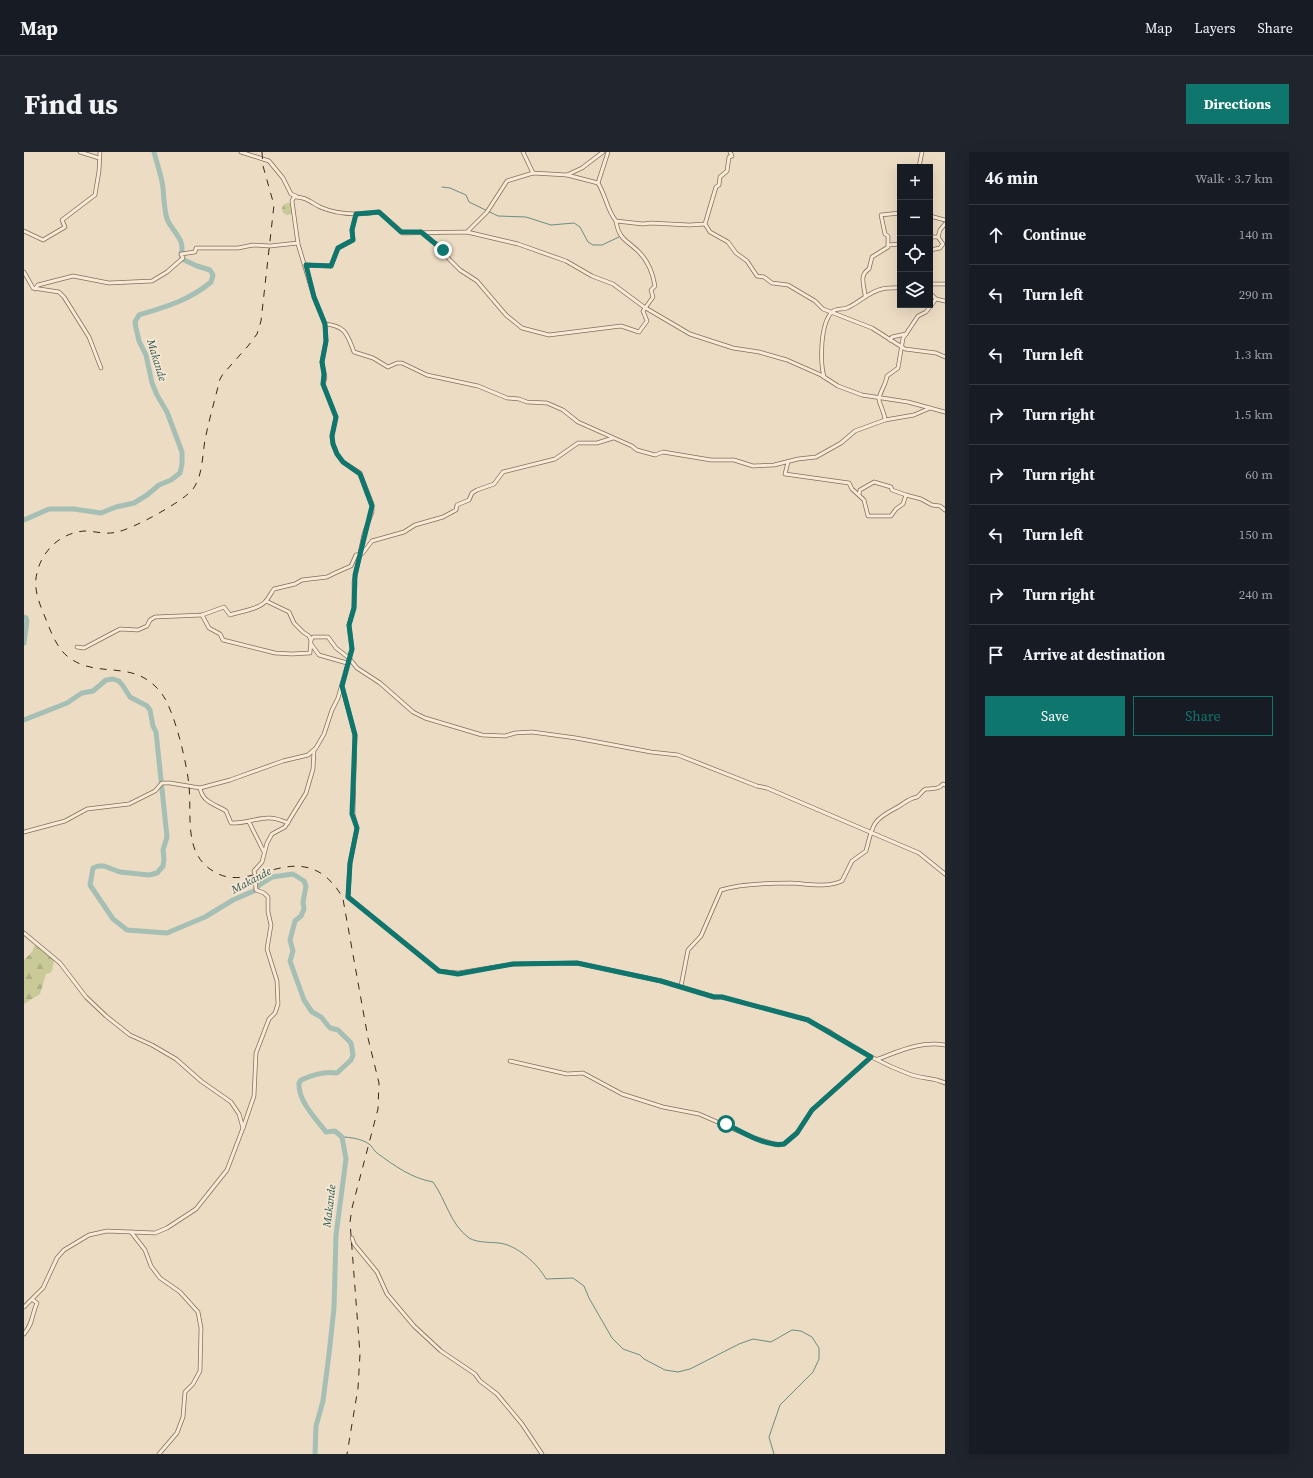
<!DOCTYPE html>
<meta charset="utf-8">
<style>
:root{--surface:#171b24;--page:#20242c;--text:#f1f3f6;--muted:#9ea1a6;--line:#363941;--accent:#0f766e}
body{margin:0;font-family:"Source Serif 4",serif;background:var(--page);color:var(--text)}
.controls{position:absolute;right:12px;top:12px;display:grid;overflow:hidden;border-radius:0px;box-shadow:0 4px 16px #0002}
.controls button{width:36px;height:36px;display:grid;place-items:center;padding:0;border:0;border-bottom:1px solid var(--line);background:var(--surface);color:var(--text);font:20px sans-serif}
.stop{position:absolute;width:12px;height:12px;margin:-9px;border:3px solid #0f766e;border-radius:50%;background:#fff}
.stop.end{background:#0f766e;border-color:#fff;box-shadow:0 1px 4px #0008}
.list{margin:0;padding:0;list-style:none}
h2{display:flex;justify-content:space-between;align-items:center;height:52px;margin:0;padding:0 16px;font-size:17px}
h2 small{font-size:13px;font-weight:400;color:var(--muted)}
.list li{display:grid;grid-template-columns:26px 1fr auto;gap:12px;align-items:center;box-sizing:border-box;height:60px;padding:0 16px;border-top:1px solid var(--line)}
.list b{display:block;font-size:15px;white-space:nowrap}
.list em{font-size:13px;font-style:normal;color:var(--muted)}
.actions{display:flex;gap:8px;padding:12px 16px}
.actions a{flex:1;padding:9px 0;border:1px solid var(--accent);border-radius:0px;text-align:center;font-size:14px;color:var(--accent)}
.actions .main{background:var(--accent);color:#fff}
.icon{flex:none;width:22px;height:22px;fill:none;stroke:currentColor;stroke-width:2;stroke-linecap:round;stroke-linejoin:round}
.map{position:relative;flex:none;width:921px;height:1302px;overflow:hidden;border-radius:0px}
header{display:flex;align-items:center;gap:24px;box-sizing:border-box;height:56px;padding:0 20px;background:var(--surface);border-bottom:1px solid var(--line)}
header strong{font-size:19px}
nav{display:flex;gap:22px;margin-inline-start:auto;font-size:14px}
.intro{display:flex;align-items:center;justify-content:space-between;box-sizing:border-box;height:96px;padding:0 24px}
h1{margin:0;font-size:28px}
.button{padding:10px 18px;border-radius:0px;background:var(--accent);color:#fff;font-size:14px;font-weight:700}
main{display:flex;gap:24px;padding:0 24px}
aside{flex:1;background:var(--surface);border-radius:0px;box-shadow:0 4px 16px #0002}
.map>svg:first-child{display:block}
.forest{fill:url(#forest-firs)}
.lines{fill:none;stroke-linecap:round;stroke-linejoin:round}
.stream{stroke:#6c8d82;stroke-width:1}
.river{stroke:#a5bfb5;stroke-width:5}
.street-casing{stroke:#866e5b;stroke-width:4.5}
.street{stroke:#f7ead6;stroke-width:3}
.rail{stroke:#36281e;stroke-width:1;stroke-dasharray:7 7;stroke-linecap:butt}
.route{stroke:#0f766e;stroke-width:5}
.labels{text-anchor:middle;stroke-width:3.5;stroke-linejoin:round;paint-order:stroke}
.water-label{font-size:11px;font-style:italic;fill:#2e564f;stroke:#f4e7d3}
</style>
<header>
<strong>Map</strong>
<nav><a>Map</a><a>Layers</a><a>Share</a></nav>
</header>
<div class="intro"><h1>Find us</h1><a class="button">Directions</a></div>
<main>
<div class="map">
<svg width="921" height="1302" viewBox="0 0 921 1302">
<defs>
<pattern id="forest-firs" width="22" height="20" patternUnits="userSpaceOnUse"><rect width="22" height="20" fill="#c9ca98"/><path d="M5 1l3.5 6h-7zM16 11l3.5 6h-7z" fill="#adae83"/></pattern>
</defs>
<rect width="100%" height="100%" fill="#ecdcc3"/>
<g class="forest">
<circle cx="264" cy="57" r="6"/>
<path d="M11 792 30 808 28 819 26 821 22 822 16 842 0 852V808L8 800Z"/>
</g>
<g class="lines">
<g class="stream">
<path d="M418 35 426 36 442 43 445 50 474 64 502 65 527 73 550 71 556 75 564 90 569 93H578L595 85"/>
<path d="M318 985C326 985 338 987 345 992 348 994 350 999 353 1001 371 1014 387 1026 409 1030 422 1048 426 1072 445 1086 454 1091 466 1090 475 1091 493 1093 514 1112 522 1127L549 1126 560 1134 565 1146 588 1186 599 1197 616 1203 620 1207 641 1218 654 1220 666 1217 715 1192 729 1187 747 1190 768 1178 777 1179 788 1185 795 1196V1207L789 1220 756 1253 745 1285 750 1302"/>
</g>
<g class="river">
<path d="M0 368 25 357H50L77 361 92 355 110 351 123 343 135 333 147 328 156 321 158 312V300L143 260 133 243 128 231 122 203 115 189 112 176 111 170 115 163C141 155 166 148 187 130L189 123 186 118 173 114 158 107 157 102C162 88 148 79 143 67 140 56 140 47 139 36 138 25 133 12 130 0"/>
<path d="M0 465 2 466 3 469 0 491"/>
<path d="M0 568 43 551 58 541 69 539 82 528 89 527 95 529 99 534 106 545 123 554 126 558 129 574 132 580 143 685 139 698 140 707 139 714 133 721 125 723 96 720 80 714H74L69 716 66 733 89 767 103 778 143 781 181 765 209 748 232 738 235 733 248 725 269 722 280 729 282 734 279 750 280 757 277 764 271 769 266 788 269 799 266 809 280 848 288 860 297 865 306 876 314 878 327 891 329 903 327 908 313 921C300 919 288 923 277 928L275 931C274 949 292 967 302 980L311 979 318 985 322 1007 312 1083 310 1156 305 1202 299 1249 292 1274 291 1302"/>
</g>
<defs>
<g id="street">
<path d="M56 0 75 6"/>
<path d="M217 0 245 9 259 26 267 42 272 44"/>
<path d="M499 0 509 21"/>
<path d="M584 0 574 31C582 44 583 58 592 69L619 72 627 71 665 73 681 72"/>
<path d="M706 0 708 4 705 5 703 19 696 25 695 33 692 35 681 72 686 80 704 90 712 101 723 109 733 124 740 125 748 131 764 133 791 149 799 157 848 176 881 197 912 201 921 205"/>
<path d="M895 15 898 0"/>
<path d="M543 23 574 31"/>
<path d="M906 64 921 68"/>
<path d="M0 79 19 88 41 75 38 68 71 43 75 19 76 0"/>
<path d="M397 80 419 98 425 107 436 118 453 129 482 163 498 176 525 183 597 174 615 180 623 169 619 159 629 145 627 138 631 134C629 122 624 109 615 100 603 88 595 88 592 69"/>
<path d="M443 80 463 60 483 29 509 21 543 23 558 16 579 0"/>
<path d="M906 85H914L919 92 916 96 906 98"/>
<path d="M914 85 916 78 921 72"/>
<path d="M864 93V84L861 82 857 63 876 61"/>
<path d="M282 113 307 114 314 96 329 88 328 78 332 62"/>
<path d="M0 120 9 136 35 140 40 145 65 185 77 216"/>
<path d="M906 132H921"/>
<path d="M11 137 14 133 49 124 85 131 128 129 143 120 159 106 157 102 171 100 172 96H214L229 93 246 94 274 91"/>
<path d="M841 143C840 133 835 123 845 117L848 105 864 95V93L876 92"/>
<path d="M912 147 921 149"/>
<path d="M301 172C322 174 323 182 330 200L349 206 364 215 373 211H378L403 223 454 234 483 246 495 247 503 250 523 251 539 258 554 270 608 294 613 298 631 303 639 300 687 308H710L729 314 750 313 774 307 792 305 817 291 831 279 861 268 890 263 906 256"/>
<path d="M866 188 868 185 882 182 894 164 902 160 912 147 906 141"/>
<path d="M800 225C796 210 796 172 808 160 812 156 818 158 823 156 835 151 844 140 858 137 863 135 870 137 876 135"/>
<path d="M861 268C861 261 854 250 855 246 857 238 862 232 863 224L874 216 879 186 882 182"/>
<path d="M764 310 761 322 825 331 828 337 840 348 844 364H867L872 357 879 352 882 343"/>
<path d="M835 342 836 338 850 330 867 335 868 338 882 343 897 347 908 353 916 354 921 358"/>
<path d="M242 449 265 460 270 471 279 480 285 484 287 488"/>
<path d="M178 463 185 476 196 482 199 488 251 501 268 502 286 501 287 488 289 485H304L312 496 325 506 333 516 356 531 389 560 401 566 458 583 481 584 491 581 508 580 552 586 627 600 654 603 733 634 743 636 895 701 921 722"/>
<path d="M287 492 295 503 323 511"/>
<path d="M53 495 60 496 96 477 114 478 123 474 126 468 131 465 178 463 200 455 206 463C217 459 233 458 241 450 244 447 247 441 250 437L271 432 278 428 303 425 311 421 327 414 332 403 338 402 348 389 380 380 391 373 419 365 432 358 433 353 445 348 448 341 453 338 470 332 479 320 531 307 554 291H573L589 286"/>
<path d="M318 534 331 583 329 662 333 676 326 711 324 745 415 819 434 821 489 812 553 811 637 829 690 845H698L784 868C792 874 801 876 809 882 833 898 858 912 885 922 897 927 909 925 921 931"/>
<path d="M176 636C179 651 191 652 202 659L207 671C230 672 239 659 264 671"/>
<path d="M225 670 240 700"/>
<path d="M0 680 41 669 63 657 105 652 131 639 138 631H146L176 636 206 628 259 609 284 603 292 596 300 582 308 558 314 546 328 497 325 473 330 455V430L340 382 348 360V352L336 321 319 310 313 302 309 292 308 284 312 265 299 232 301 226 298 210 302 189 301 172 290 145 274 92 268 49 270 45C280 44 288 51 296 55 314 63 336 63 355 60L379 81 443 80 494 92 542 109 568 124 589 132 620 155 666 182 709 196 735 200 763 208 797 223 814 234 838 243 884 250 921 260"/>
<path d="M0 781 36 811 62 845 82 864 106 883 128 893 152 907 177 929 207 950 215 962 219 976 203 1018 172 1057 143 1076 131 1081 83 1079 65 1083 40 1098 33 1106 19 1136 0 1155"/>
<path d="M657 834 664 798 677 784 697 738C715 732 749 731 768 731 785 732 802 736 818 729L828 709 842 699C849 673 847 669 872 656 880 652 883 647 893 645 897 643 898 638 902 637 909 636 914 638 919 632L921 633"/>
<path d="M854 907C876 899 896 889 921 893"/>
<path d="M486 909 543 922 559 921 598 942 639 955 675 962 730 986 754 993 760 992 773 981 788 958 847 905"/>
<path d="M219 976 230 944 232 901 245 867 251 861 254 852 253 829 243 797 247 773 244 760V745L240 741 232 738 231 723 230 719 238 710 243 691 248 682 261 675 282 641 289 617 290 598"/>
<path d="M107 1080 121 1098 127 1114 136 1126 156 1140 174 1160 177 1176 176 1219 169 1232 161 1240 159 1265 153 1281 135 1302"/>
<path d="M328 1086 330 1092 353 1120 363 1142 390 1174 417 1199 451 1222 456 1229 473 1242 498 1272 518 1302"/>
<path d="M0 1182C10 1170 7 1164 13 1151L9 1148"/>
</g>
</defs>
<use href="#street" class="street-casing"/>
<use href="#street" class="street"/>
<path class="rail" d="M238 0 239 14 250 53 237 169 233 182 224 194 199 222 196 227C191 247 185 268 181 288 178 305 179 323 169 337 160 349 109 377 93 380 82 383 71 379 60 379 37 381 18 398 13 421 9 436 15 451 21 465 27 480 33 498 47 507 77 527 111 506 138 542 151 560 163 612 165 634 168 663 159 701 189 719 224 742 262 695 301 724 309 731 315 738 319 747L344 886 355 931 354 957 328 1056 326 1070 336 1202 334 1236 323 1302"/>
</g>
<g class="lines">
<path class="route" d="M419 98 397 80H377L355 60 332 62 328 78 329 88 314 96 307 114 282 113 290 145 301 172 302 189 298 210 300 222 299 232 312 265 308 284 309 292 313 302 319 310 336 322 348 354 331 423 330 456 325 473 328 497 318 534 331 583 328 662 333 676 326 711 324 745 415 819 434 822 489 812 553 811 637 829 690 845H698L784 868 847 905 788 958 773 981 760 992C741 995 719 980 702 972"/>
</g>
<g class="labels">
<g class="water-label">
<text transform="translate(133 208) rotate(73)" y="4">Makande</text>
<text transform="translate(227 728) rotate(-28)" y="4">Makande</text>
<text transform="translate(305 1054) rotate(-83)" y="4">Makande</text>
</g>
</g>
</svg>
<div class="controls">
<button>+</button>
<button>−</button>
<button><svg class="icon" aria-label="locate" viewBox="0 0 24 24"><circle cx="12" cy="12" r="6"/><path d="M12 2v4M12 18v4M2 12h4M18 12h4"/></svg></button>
<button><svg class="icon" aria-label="layers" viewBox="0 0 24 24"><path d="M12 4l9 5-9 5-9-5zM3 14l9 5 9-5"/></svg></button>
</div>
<div class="stop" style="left:702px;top:972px"></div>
<div class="stop end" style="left:419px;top:98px"></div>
</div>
<aside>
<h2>46 min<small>Walk · 3.7 km</small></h2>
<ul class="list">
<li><svg class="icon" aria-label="ahead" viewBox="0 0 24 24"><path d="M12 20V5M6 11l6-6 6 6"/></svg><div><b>Continue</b></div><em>140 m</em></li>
<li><svg class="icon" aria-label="left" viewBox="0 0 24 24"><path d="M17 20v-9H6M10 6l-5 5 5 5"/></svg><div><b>Turn left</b></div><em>290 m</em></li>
<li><svg class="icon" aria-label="left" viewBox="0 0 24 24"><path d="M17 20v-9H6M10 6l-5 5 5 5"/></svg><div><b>Turn left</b></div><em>1.3 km</em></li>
<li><svg class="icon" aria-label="right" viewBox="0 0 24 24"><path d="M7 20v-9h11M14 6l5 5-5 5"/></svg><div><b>Turn right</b></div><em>1.5 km</em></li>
<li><svg class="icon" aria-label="right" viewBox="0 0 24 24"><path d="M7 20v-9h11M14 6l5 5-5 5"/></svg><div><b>Turn right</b></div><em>60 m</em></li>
<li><svg class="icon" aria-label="left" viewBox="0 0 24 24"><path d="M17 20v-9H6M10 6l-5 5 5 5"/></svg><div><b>Turn left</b></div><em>150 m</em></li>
<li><svg class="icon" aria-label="right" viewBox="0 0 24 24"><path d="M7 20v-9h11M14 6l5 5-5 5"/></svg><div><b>Turn right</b></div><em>240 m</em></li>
<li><svg class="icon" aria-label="arrive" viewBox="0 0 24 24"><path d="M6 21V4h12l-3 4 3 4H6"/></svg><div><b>Arrive at destination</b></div></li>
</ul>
<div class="actions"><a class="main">Save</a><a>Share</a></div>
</aside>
</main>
